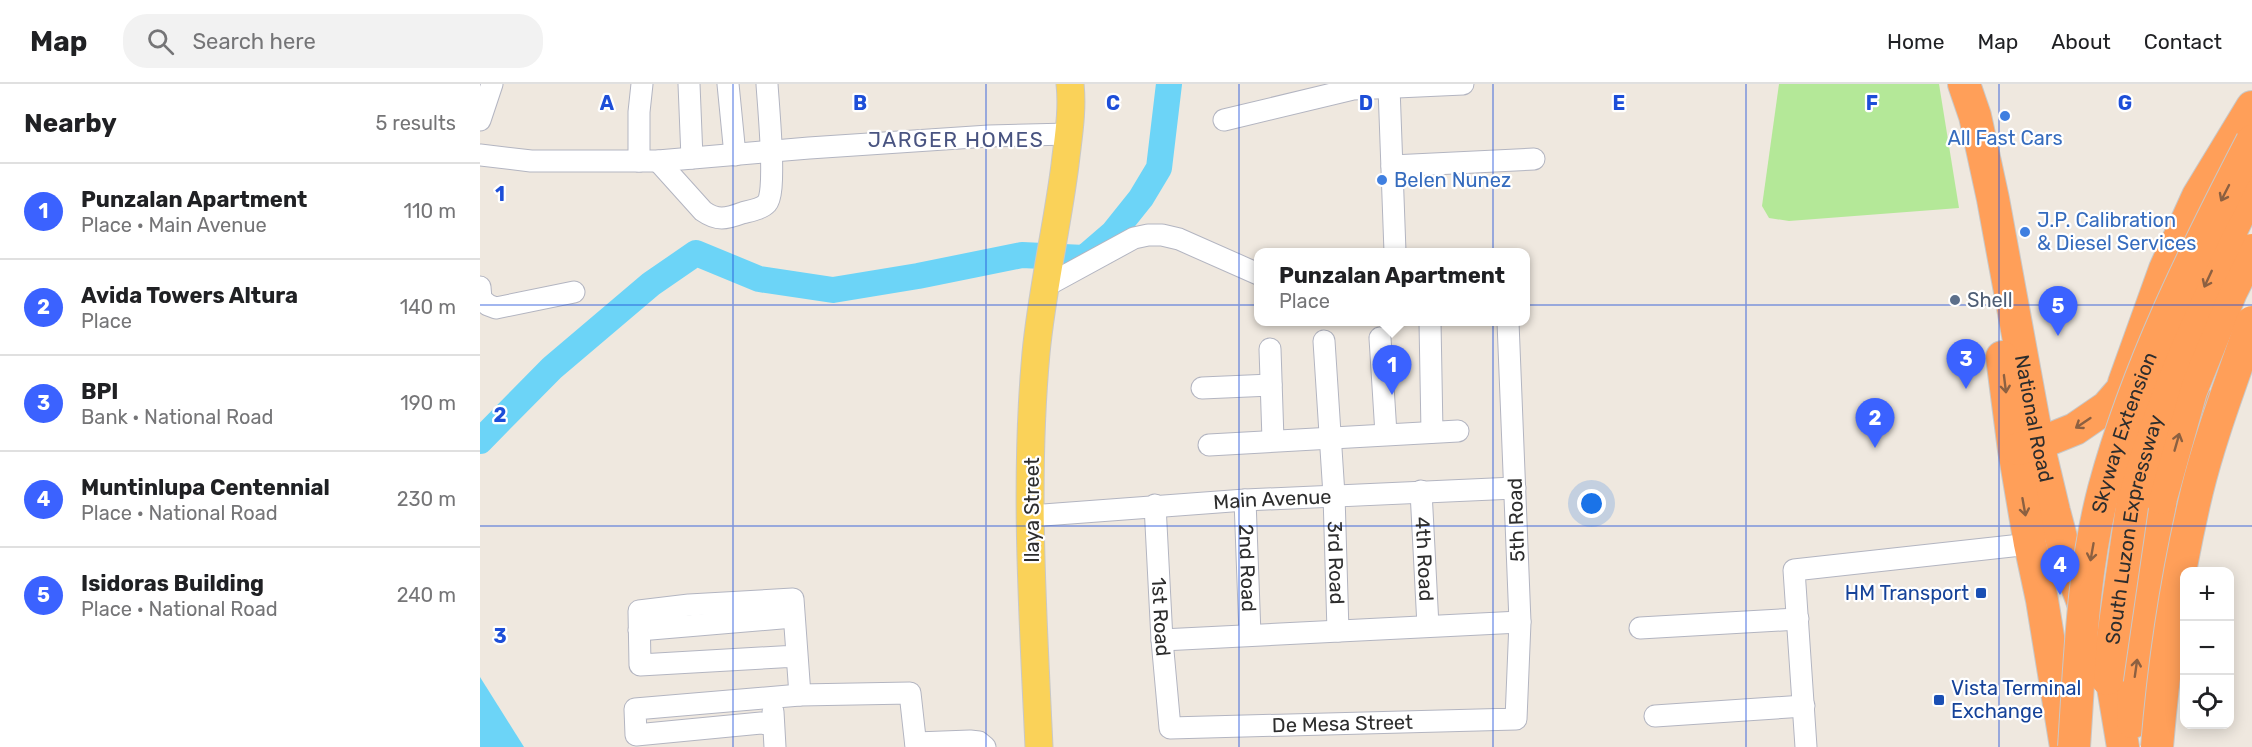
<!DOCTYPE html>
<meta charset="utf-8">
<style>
:root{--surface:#fff;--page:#f2f2f2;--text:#202124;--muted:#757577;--line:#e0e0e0;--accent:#3b62ff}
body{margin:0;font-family:Rubik,sans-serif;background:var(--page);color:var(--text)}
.controls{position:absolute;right:18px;bottom:18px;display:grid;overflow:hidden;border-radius:12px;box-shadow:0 3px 15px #0003}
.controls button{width:54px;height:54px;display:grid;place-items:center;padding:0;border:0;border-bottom:2px solid var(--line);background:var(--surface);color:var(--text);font:30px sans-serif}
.you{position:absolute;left:1112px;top:420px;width:21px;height:21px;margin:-15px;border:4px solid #fff;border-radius:50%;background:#1a73e8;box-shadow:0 0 0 9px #1a73e833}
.badge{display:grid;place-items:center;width:39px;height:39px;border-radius:50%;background:var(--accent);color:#fff;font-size:20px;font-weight:700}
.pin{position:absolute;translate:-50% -50px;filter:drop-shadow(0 2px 3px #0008)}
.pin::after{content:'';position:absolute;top:32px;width:21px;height:18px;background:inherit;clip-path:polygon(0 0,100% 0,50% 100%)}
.popup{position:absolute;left:774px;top:164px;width:276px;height:78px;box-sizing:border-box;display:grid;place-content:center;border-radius:12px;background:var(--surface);filter:drop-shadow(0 2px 4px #0005);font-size:20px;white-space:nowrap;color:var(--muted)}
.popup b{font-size:22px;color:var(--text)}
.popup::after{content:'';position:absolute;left:50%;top:100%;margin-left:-12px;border:12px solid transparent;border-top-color:var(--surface)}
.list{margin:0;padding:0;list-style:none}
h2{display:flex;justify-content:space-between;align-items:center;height:78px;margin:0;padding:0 24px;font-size:26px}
h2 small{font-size:20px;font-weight:400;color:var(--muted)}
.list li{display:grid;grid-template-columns:39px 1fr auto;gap:18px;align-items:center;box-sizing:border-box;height:96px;padding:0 24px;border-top:2px solid var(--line)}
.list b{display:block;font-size:22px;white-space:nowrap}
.list p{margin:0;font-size:20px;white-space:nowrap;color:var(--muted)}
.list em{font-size:20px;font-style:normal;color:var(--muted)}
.icon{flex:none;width:33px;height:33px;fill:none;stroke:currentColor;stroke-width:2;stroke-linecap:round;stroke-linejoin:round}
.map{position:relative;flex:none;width:1772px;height:663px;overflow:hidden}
header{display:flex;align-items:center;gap:36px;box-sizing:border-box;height:84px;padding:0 30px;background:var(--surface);border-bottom:2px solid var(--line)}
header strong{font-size:28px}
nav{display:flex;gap:33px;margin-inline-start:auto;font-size:21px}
.search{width:420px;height:54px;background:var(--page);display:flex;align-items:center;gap:15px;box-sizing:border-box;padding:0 21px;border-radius:24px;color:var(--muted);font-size:22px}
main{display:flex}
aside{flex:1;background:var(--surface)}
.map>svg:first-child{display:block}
.green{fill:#b4e898}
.water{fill:#6cd4f7}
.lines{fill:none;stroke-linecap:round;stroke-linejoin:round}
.river{stroke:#6cd4f7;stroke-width:26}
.minor-casing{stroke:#b3b5c1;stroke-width:23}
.major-casing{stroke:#c8c8c8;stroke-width:29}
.highway-casing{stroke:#c8c8c8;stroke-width:34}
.minor{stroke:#fff;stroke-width:21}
.major{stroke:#fad259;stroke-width:27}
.highway{stroke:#ff9f59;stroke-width:32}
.highway-bridge-casing{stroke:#c8c8c8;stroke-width:34;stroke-linecap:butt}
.highway-bridge{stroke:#ff9f59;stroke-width:32}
.oneway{stroke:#8c6041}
.grid{fill:none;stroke:#1d4ed8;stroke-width:1.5;stroke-opacity:0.55}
.shop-dot{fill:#3f7fe0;stroke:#fff;stroke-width:2}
.service-dot{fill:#5c6f8a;stroke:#fff;stroke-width:2}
.transit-dot{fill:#1a4fb4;stroke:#fff;stroke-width:2}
.labels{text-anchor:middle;stroke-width:4.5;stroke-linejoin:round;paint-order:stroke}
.shop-label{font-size:20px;fill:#366cbe;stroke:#fff;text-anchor:start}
.service-label{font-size:20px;fill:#4e5e75;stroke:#fff;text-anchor:start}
.street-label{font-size:20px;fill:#2d2d2d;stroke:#fff}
.transit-label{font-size:20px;fill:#164399;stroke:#fff;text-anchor:end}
.neighbourhood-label{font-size:21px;letter-spacing:1.5px;fill:#495481;stroke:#fff}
.grid-label{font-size:20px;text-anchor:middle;font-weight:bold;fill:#1d4ed8;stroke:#fff;stroke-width:4.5;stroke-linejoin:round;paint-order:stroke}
</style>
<header>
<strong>Map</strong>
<div class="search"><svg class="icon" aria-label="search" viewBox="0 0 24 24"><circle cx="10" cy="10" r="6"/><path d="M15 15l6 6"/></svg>Search here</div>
<nav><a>Home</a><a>Map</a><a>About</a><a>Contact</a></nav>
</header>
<main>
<aside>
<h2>Nearby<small>5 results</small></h2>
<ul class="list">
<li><span class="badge">1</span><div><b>Punzalan Apartment</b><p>Place · Main Avenue</p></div><em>110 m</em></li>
<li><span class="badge">2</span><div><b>Avida Towers Altura</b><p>Place</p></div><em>140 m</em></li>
<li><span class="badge">3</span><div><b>BPI</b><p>Bank · National Road</p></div><em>190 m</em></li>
<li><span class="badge">4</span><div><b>Muntinlupa Centennial</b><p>Place · National Road</p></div><em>230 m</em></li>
<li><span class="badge">5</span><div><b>Isidoras Building</b><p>Place · National Road</p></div><em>240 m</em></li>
</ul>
</aside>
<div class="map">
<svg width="1772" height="663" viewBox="0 0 1772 663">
<rect width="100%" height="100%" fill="#efe8df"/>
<path class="green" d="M1299 0H1459L1479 124 1309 137 1289 134 1282 122Z"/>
<path class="water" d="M0 593 44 663H0Z"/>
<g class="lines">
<path class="river" d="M0 357 72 284 171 200 216 169 279 195 353 206 438 192 542 171 604 174 633 149 661 114 679 84 689 0"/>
<defs>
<g id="minor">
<path d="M209 0 212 74"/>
<path d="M248 0 255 71"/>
<path d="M909 3 915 168"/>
<path d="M0 36 12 0"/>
<path d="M744 36 873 5 983 0"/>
<path d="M0 71 51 77H178L329 64 509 52 589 50"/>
<path d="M159 77V28L162 0"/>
<path d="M178 77 223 127C237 137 246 135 262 129 269 127 282 125 287 119 297 109 288 18 287 0"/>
<path d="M912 82 1054 75"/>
<path d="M566 202 654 154 668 151H682L699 155 778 190"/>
<path d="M0 203 1 215 8 221 16 224 94 208"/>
<path d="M950 238 952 348"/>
<path d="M900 254 906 350"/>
<path id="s1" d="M844 257 854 411 858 547"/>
<path d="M790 265 793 356"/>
<path d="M722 304 791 301"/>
<path d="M729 361 978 347"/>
<path id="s2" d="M941 407 948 542"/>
<path id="s3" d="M765 416 770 551"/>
<path id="s4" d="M675 421 682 556 690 644 1036 635 1040 538 1028 238"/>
<path id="s5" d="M550 432 765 416 1035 404"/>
<path d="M1160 544 1318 535"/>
<path d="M159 546 313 533"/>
<path d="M682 556 1040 538"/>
<path d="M317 572 160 581 159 527 209 521 313 515 320 611"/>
<path d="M293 628 295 663"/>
<path d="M1175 632 1324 622"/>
<path d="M293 641 281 639 156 651 155 625 320 611 430 609 436 663"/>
<path d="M436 659 490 657 499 658 505 663"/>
<path d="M1326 663 1314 486 1550 460"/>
</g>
<path id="major" d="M559 663C553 532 544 400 556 269 562 206 577 144 585 81 588 54 593 27 590 0"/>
<g id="highway">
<path id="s6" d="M1484 0 1495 32 1513 115 1558 360 1574 427 1587 476 1632 597 1643 663"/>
<path d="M1522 273 1534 366 1550 460 1562 516 1586 663"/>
<path d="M1644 299 1685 185 1718 112 1772 23"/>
<path d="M1538 365 1558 360 1595 345 1627 323 1640 308 1652 300 1688 301 1735 329"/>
<path d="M1653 638 1654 601 1681 414"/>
</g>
</defs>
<use href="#minor" class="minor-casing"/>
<use href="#major" class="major-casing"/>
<use href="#highway" class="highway-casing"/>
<use href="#minor" class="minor"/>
<use href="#major" class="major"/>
<use href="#highway" class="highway"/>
<defs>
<g id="highway-bridge">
<path d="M1681 414 1711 307 1751 208 1772 166"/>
<path id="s7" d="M1627 595 1654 409 1688 290 1726 198 1772 104"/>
<path id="s8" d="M1594 663C1600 577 1602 489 1624 405 1657 283 1714 169 1772 57"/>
<path d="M1677 663C1684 578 1697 491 1717 407 1731 350 1753 294 1772 238"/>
</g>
</defs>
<use href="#highway-bridge" class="highway-bridge-casing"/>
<use href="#highway-bridge" class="highway-bridge"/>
</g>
<defs><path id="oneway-shaft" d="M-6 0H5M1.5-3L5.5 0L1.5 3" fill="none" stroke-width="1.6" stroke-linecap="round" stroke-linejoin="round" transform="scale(1.5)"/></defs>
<g class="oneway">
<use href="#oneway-shaft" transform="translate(1745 109) rotate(117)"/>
<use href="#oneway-shaft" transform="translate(1728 195) rotate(115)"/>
<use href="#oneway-shaft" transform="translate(1525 300) rotate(83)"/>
<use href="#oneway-shaft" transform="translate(1603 339) rotate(146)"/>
<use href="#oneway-shaft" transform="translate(1697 358) rotate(-74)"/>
<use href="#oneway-shaft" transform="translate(1544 423) rotate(80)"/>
<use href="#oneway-shaft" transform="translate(1612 468) rotate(100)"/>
<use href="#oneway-shaft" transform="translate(1656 584) rotate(-82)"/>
</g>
<path class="grid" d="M253 0V663M506 0V663M759 0V663M1013 0V663M1266 0V663M1519 0V663M0 221H1772M0 442H1772"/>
<g class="shop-dot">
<circle cx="1525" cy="32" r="6"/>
<circle cx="902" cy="96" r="6"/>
<circle cx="1545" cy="148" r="6"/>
</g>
<circle class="service-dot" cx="1475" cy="216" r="6"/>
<g class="transit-dot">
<rect x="1495" y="503" width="12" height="12" rx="3"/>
<rect x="1453" y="610" width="12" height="12" rx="3"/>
</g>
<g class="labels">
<g class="shop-label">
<text x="1525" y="61" text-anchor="middle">All Fast Cars</text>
<text x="914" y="103">Belen Nunez</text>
<text x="1557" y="143">J.P. Calibration<tspan x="1557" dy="23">&amp; Diesel Services</tspan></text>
</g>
<g class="service-label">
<text x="1487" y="223">Shell</text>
</g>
<g class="street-label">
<text dy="7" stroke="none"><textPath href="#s6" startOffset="342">National Road</textPath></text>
<text dy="7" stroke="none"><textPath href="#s8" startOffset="320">Skyway Extension</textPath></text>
<text dy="7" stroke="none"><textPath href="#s5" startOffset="243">Main Avenue</textPath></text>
<text transform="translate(552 426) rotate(-90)" y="7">Ilaya Street</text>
<text transform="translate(1036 436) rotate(-92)" y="7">5th Road</text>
<text dy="7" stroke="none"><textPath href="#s7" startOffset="152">South Luzon Expressway</textPath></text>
<text dy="7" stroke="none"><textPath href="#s2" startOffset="68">4th Road</textPath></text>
<text dy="7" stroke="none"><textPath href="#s1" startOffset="222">3rd Road</textPath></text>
<text dy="7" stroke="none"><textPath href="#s3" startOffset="68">2nd Road</textPath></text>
<text dy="7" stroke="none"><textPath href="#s4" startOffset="112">1st Road</textPath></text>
<text dy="7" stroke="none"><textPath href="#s4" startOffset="396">De Mesa Street</textPath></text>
</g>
<g class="transit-label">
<text x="1489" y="516">HM Transport</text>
<text x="1471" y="611" text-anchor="start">Vista Terminal<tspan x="1471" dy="23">Exchange</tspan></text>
</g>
<g class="neighbourhood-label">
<text x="476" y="63">JARGER HOMES</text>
</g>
</g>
<g class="grid-label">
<text x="127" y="26">A</text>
<text x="380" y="26">B</text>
<text x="633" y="26">C</text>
<text x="886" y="26">D</text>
<text x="1139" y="26">E</text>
<text x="1392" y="26">F</text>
<text x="1645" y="26">G</text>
<text x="20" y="117">1</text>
<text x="20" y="338">2</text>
<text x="20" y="559">3</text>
</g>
</svg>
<div class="controls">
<button>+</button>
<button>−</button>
<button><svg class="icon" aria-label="locate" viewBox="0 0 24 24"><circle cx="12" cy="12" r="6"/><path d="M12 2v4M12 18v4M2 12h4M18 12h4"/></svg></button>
</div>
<div class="you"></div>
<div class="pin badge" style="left:912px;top:311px">1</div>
<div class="popup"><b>Punzalan Apartment</b>Place</div>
<div class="pin badge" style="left:1395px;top:364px">2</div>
<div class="pin badge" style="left:1486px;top:305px">3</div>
<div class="pin badge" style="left:1580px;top:511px">4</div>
<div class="pin badge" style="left:1578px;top:252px">5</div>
</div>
</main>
